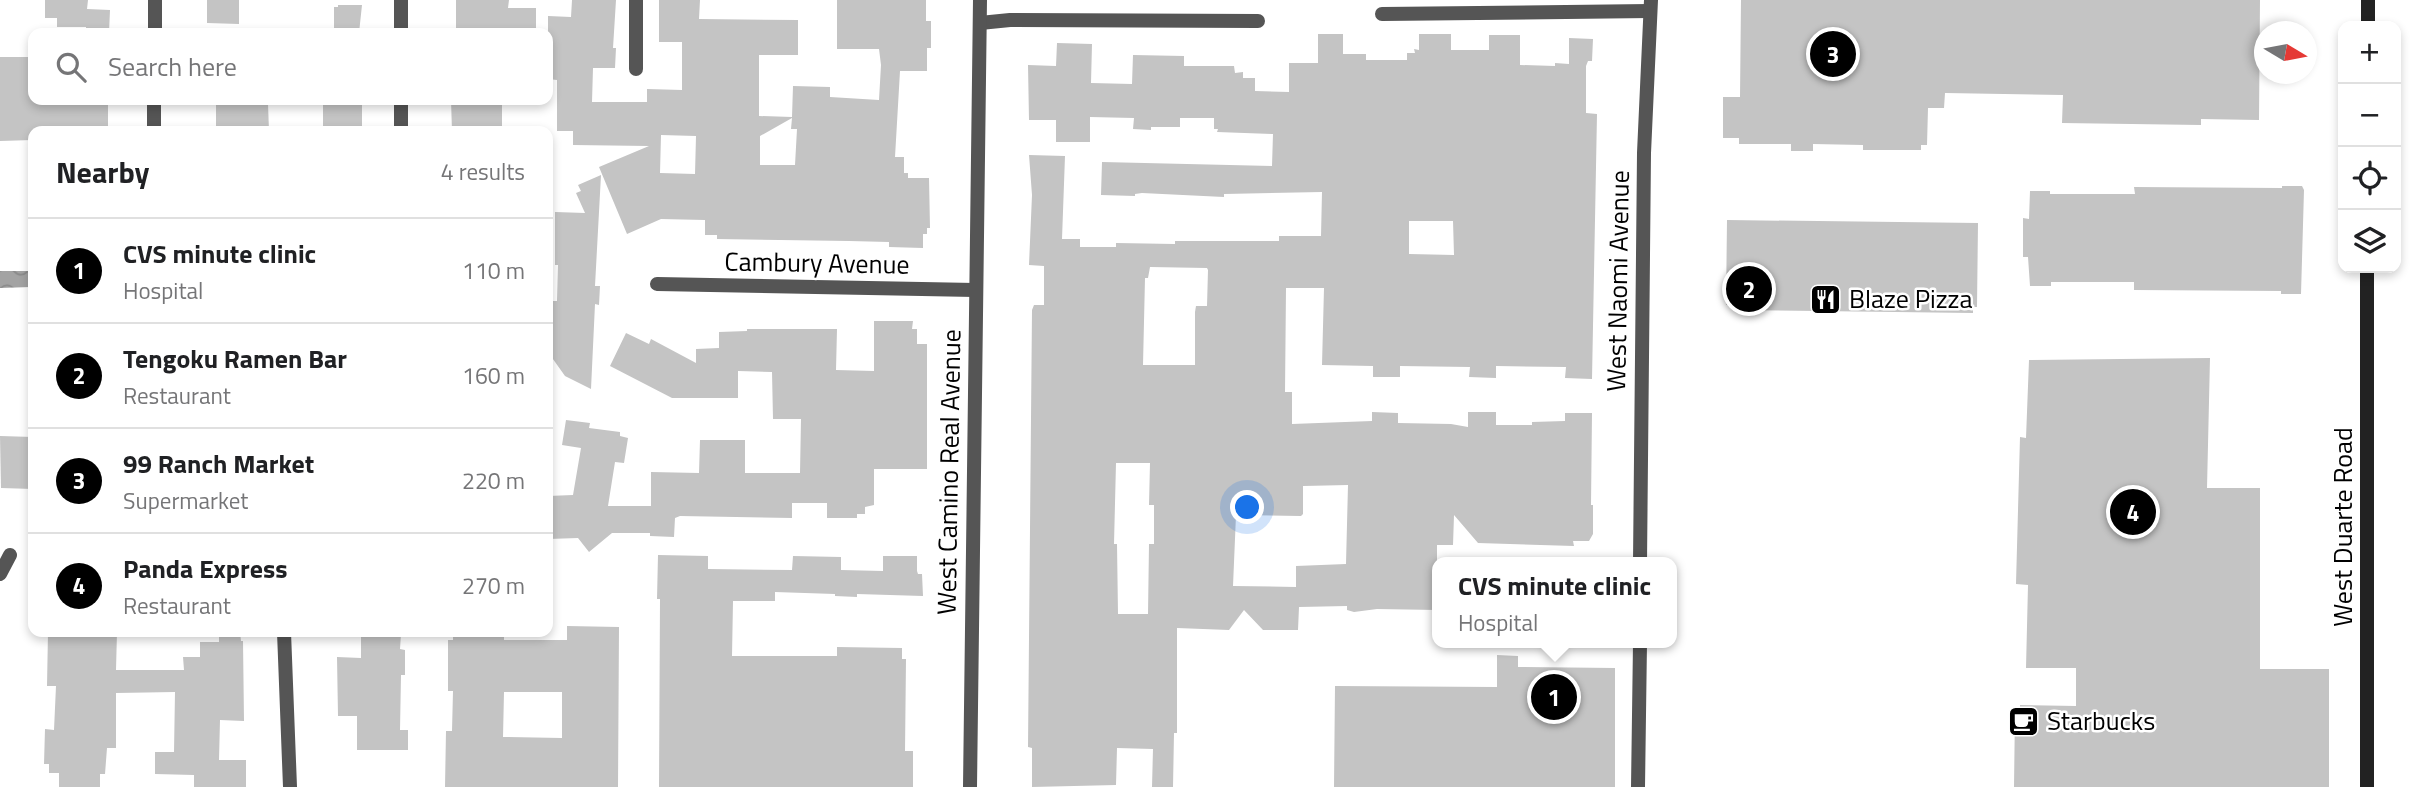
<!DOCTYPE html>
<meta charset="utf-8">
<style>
:root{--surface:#fff;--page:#f2f2f2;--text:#202124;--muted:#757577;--line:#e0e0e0;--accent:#000}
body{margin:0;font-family:"Titillium Web",sans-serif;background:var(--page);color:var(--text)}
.controls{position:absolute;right:21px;top:21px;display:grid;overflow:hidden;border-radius:14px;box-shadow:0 4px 10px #0003}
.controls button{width:63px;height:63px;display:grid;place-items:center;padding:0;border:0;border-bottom:2px solid var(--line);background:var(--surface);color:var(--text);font:35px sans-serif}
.compass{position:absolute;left:2254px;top:21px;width:63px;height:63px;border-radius:50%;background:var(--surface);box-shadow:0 4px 10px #0003;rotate:100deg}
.you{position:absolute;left:1248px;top:508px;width:24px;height:24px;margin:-18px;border:5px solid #fff;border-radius:50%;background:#1a73e8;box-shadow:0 0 0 10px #1a73e833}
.badge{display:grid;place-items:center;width:46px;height:46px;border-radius:50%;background:var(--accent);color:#fff;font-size:23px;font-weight:700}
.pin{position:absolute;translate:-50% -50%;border:4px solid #fff;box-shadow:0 2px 7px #0006}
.popup{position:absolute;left:1432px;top:557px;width:245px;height:91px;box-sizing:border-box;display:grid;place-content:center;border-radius:14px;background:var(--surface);filter:drop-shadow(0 2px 5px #0005);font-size:23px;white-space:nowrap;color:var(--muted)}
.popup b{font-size:26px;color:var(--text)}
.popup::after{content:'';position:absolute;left:50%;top:100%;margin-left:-14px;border:14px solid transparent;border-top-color:var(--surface)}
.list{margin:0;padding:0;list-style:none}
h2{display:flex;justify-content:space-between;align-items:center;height:91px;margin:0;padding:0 28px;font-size:30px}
h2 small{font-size:23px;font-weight:400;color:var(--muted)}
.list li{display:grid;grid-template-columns:46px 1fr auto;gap:21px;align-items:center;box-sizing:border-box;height:105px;padding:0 28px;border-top:2px solid var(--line)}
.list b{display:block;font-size:26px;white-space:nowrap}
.list p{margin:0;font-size:23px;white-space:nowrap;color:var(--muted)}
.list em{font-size:23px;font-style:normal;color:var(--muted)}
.icon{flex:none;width:38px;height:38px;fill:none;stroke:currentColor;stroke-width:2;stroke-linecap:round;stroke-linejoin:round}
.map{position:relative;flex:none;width:2422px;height:787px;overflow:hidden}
.search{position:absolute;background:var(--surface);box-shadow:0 4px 10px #0003;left:28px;top:28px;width:525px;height:77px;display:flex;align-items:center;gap:18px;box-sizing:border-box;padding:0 24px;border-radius:14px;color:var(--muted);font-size:26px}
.panel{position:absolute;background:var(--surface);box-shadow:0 4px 10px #0003;left:28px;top:126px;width:525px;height:511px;border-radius:14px}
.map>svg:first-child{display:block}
.water{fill:url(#water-waves)}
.building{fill:#c4c4c4;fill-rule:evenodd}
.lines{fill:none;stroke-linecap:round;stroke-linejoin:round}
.minor{stroke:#555;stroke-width:14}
.tertiary{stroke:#555;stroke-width:14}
.secondary{stroke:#222;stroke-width:14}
.labels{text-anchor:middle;stroke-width:5;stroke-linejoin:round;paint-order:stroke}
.street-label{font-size:26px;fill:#000;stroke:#fff}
.poi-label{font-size:26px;fill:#000;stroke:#fff;text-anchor:start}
</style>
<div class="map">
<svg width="2422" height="787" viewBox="0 0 2422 787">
<defs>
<pattern id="water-waves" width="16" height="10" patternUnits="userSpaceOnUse" patternTransform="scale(1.75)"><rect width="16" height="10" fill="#a3a3a3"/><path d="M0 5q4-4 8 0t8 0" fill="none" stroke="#8b8b8b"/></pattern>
</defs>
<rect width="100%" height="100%" fill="#fff"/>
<path class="water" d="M0 271H30L31 287 0 288Z"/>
<g class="building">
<path d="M45 0H88L87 9 110 10 109 33H86V27H57V18H45Z"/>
<path d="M207 0H239V24L207 23Z"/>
<path d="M456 0H509L508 8H536V28H508V33H456Z"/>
<path d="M572 0H616L613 48H616L615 68H593L592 102H647V89L682 90V42H659V0H700L699 19 798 20V55H759V116L792 117 793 86 830 87V97L879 100 881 65 879 49H837V0H926V21H931V48H927V71H900L895 157H904V173H908V178H929L930 228H927V234H923V248L889 247V242L849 241 717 239V235H705V220L661 219 627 234 599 167 649 146 573 145V131H557V80L548 79V16L571 17ZM792 118 791 129H797L795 165H760V136ZM661 135 696 136 695 174 660 173Z"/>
<path d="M1741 0H2260L2259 120 2201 119V125L2062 123 2063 95 1945 93 1944 108H1928L1927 145H1921V150H1863V145L1813 144V151H1791V144H1739V138H1723V97H1740Z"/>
<path d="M338 5H362L359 33H334V7H338Z"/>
<path d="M1318 34H1343V54H1366V60H1407V53H1415L1414 49 1419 50V34H1451V50H1489V35H1520V65L1555 66V63L1569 64V38L1593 39 1592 61H1588L1586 66V113L1597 114 1592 379 1565 378 1566 367 1496 366V378L1469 377 1470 367 1400 366V377H1373V366L1322 365 1324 288H1286L1285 392H1292V424L1372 421V412L1398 413V423L1451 424 1468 427V412H1496V425H1532V422L1565 421V413H1592L1591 505H1593V534L1589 541H1573L1574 546 1478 543 1454 515 1453 545H1437V610L1377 609 1354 612 1347 610V606L1299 607 1298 630H1263L1244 610 1229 630 1177 628V733H1174L1173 787H1152L1153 749 1117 748 1116 785 1032 787V748L1028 747 1032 310 1034 305H1044V266L1029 265 1032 195 1029 155 1065 156 1062 239H1080V247H1116V243L1175 244V241H1279V236H1321L1322 192 1224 194V197L1142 193 1135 194V196L1101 195 1102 162 1272 166 1273 134 1217 132 1218 129H1214V118H1180V127H1151V130L1133 129 1134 118 1090 117V142H1056V120H1029L1028 65 1056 66 1057 43 1092 44 1091 83 1132 84 1133 55 1184 56V66H1234L1235 73 1243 72V78H1255V91L1289 92V63H1318ZM1409 221H1453L1454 255 1409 254ZM1150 267 1207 268 1208 270 1207 306H1196L1195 312V365H1143L1145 278H1148ZM1116 463H1150L1149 505H1154V544H1149L1148 614H1118L1117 544H1114ZM1348 485 1346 564 1296 566V587L1233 586 1236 515 1301 516 1303 514V486Z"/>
<path d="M0 57H33V100H108V131H33V140L0 141Z"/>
<rect x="323" y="100" width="39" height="31"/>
<path d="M451 100H502V131H452Z"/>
<path d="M216 104H268L269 131H216Z"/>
<path d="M601 175 595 286H600L599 305 595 304 591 389 565 376 548 352V301H557L558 265H555V212L585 213 576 193 581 191 578 185Z"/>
<path d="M2282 186H2302L2304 190 2301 294H2281V291L2134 290V282H2051V286H2030L2028 257H2023V218L2029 219 2030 191H2050V194H2135L2134 187 2282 188Z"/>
<path d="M1727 220 1978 223 1977 307H1973V313L1732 310V305H1726Z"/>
<path d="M874 321H913L912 329H917V344H927V469H874V505L865 507V514H857V518H827V503H792V518L680 516 675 518 674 537 650 536V533H612L589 552 578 538 548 539V496L573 495 581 448 562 445 566 420 590 423 589 428 620 432V436L628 438 624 463 615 462 608 506H651V472L699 473 700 440H745V473H800L801 419H773L772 372 738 371V398H672L610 366 626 333 649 344 651 339 696 363V349L719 348V332L747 331V329H837L836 370 874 371Z"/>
<path d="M2210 358 2207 488H2260V669H2329V787H2014L2015 710H2020V705L2076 706V668H2026L2028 585 2016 584 2020 437 2026 438 2029 360Z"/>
<path d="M0 436 33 437V489L1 488Z"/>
<path d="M658 555 708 556V569L792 570 793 556 841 557V570L883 571V556H917V571L918 574H922L923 596 857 594V597L835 596V594L775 592V601H733L732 656H837V647L902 648V659H906L905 751H913V787H659L660 599H657Z"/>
<path d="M567 626 619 627 618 787H445L446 731H452L453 691H448V640H453V632H504V640H567ZM504 692H562V738L503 737Z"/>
<path d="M48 632H117L116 670H184L183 657H200V642H219V632H240L241 641H243L244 721 220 720 219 760H246V787H194V775L155 774V752H174L175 692 116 693V748H107L105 774H100V787H59V773H49V764H44L45 729 54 730 56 686H47Z"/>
<path d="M361 634H401L400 649 405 650V675H401L400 730H408V750H357V716H338L337 657 361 658Z"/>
<path d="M1497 655 1518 656V667L1615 668V787H1334L1335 686 1497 687Z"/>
</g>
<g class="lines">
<g class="minor">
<path d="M1382 14 1650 11"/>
<path d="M980 23 1010 20 1258 21"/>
<path d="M155 33V0"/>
<path d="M401 33V0"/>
<path d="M636 69V0"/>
<path d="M154 131V100"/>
<path d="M401 131V100"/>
<path d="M657 284 975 290"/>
<path d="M0 574 10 555"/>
<path d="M284 632 290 787"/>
</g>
<g class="tertiary">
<path d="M1640 562 1644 153 1651 0"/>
<path d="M970 787 980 0"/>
<path d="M1638 787 1640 643"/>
</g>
<g class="secondary">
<path d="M2368 26V0"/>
<path d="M2367 787V268"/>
</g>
</g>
<defs>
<symbol id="restaurant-square" viewBox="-11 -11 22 22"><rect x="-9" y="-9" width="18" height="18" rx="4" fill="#000" stroke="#fff"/><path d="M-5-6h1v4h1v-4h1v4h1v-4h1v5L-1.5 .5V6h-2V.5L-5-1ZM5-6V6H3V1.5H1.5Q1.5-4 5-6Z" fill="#fff"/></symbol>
<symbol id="cafe-square" viewBox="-11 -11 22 22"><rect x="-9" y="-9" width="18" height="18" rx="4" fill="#000" stroke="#fff"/><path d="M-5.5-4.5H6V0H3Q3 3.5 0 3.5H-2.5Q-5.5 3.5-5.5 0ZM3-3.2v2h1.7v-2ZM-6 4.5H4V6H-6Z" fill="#fff"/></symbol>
</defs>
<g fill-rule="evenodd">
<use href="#restaurant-square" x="1808" y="282" width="35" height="35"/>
<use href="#cafe-square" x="2006" y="704" width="35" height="35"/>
</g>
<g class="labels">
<g class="street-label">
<text transform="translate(817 263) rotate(1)" y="9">Cambury Avenue</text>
<text transform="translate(1618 281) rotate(-89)" y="9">West Naomi Avenue</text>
<text transform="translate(949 472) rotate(-89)" y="9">West Camino Real Avenue</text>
<text transform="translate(2343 527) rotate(-90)" y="9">West Duarte Road</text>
</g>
<g class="poi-label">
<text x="1849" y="308">Blaze Pizza</text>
<text x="2047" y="730">Starbucks</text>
</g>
</g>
</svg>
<div class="controls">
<button>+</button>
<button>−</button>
<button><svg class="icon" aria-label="locate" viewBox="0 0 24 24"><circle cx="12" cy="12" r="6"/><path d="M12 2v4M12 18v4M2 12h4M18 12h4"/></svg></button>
<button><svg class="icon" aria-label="layers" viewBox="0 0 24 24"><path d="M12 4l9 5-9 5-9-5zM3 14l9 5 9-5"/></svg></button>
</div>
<svg class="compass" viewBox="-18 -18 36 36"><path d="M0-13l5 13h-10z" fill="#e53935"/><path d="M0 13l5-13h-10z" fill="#757577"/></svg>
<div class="you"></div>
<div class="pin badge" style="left:1554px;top:697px">1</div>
<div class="popup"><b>CVS minute clinic</b>Hospital</div>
<div class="pin badge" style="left:1749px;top:289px">2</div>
<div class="pin badge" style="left:1833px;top:54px">3</div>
<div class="pin badge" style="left:2133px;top:512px">4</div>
<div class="search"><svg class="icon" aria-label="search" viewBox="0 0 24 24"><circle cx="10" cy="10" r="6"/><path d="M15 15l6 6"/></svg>Search here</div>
<section class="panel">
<h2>Nearby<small>4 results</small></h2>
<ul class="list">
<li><span class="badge">1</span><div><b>CVS minute clinic</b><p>Hospital</p></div><em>110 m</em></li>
<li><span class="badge">2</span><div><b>Tengoku Ramen Bar</b><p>Restaurant</p></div><em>160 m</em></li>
<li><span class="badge">3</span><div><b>99 Ranch Market</b><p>Supermarket</p></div><em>220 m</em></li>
<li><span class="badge">4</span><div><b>Panda Express</b><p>Restaurant</p></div><em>270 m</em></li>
</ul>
</section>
</div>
